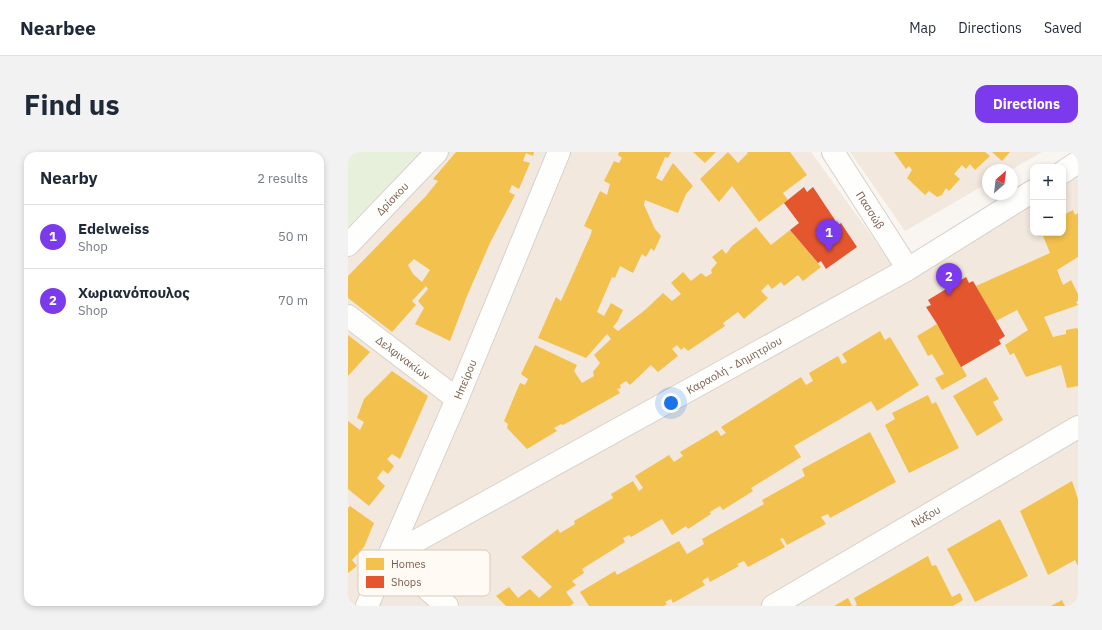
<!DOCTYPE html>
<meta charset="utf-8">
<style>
:root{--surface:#fff;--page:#f2f2f3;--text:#1f2937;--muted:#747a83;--line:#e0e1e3;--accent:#7c3aed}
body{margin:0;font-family:"IBM Plex Sans",sans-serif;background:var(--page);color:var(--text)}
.controls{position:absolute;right:12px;top:12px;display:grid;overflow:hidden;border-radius:8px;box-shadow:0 2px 6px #0003}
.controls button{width:36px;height:36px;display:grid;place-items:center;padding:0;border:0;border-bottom:1px solid var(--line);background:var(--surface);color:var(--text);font:20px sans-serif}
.compass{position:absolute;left:634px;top:12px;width:36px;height:36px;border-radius:50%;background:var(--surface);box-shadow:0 2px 6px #0003;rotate:28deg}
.you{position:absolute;left:323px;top:251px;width:14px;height:14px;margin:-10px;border:3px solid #fff;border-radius:50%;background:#1a73e8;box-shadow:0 0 0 6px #1a73e833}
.badge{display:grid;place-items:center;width:26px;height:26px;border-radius:50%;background:var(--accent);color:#fff;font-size:13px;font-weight:700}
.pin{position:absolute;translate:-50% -33px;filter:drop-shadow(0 1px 2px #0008)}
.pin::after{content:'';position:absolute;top:21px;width:14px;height:12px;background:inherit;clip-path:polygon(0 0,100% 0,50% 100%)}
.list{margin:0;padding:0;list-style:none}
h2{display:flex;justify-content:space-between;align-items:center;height:52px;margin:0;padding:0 16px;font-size:17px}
h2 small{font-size:13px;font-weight:400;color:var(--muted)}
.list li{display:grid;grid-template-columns:26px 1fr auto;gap:12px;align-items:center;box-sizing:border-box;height:64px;padding:0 16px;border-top:1px solid var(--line)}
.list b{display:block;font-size:15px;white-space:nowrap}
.list p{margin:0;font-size:13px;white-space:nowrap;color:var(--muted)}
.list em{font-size:13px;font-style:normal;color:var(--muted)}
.map{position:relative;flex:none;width:730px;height:454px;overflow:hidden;border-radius:12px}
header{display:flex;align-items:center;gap:24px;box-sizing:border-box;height:56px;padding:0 20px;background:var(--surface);border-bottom:1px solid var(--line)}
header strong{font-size:19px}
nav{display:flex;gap:22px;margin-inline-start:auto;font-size:14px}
.intro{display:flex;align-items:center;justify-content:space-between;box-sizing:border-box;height:96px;padding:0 24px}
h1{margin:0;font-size:28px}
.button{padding:10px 18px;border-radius:12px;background:var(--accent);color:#fff;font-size:14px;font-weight:700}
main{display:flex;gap:24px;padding:0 24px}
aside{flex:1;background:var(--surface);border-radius:12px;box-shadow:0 2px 6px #0003}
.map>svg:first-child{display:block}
.residential{fill:#f2e8de}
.green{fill:#e7f0db}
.homes{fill:#f2c14e;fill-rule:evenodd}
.shops{fill:#e4572e}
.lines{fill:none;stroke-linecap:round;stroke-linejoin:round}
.minor-casing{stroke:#d7d1cb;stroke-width:24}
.minor{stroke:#fefefd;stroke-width:22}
.labels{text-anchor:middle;stroke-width:4;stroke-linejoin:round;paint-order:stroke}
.street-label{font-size:11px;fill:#7a5c4d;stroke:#fffaf3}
.key{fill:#fffaf3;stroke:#d7cbc1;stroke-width:1}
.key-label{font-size:11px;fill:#7a5c4d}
</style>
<header>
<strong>Nearbee</strong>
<nav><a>Map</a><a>Directions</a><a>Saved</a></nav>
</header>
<div class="intro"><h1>Find us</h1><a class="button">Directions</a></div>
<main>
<aside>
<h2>Nearby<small>2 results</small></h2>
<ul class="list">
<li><span class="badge">1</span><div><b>Edelweiss</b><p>Shop</p></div><em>50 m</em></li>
<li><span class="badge">2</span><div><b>Χωριανόπουλος</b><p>Shop</p></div><em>70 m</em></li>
</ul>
</aside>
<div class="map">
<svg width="730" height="454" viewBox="0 0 730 454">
<rect width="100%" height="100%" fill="#f9f5f0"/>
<g class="residential">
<path d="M71 0H463L551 122 685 45V81H715V27L730 18V454H0V76Z"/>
<path d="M502 0H694L663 18H640V31L557 79Z"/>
</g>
<path class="green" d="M0 0H71L0 76Z"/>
<g class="homes">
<path d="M108 0H186L185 4 178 1 175 9 182 11 171 37 164 33 161 40 167 43 142 91 119 144 102 189 67 172 76 156 70 149 80 137 78 134 64 149 68 153 44 180 0 146V124L78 44 90 29 85 27ZM66 107 82 118 74 130 65 122 60 113Z"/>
<path d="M271 0H323L320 6 317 5 308 26 314 29 325 11 345 34 338 42 330 61 297 48 296 53 307 77 313 84 306 99 303 96 298 105 294 102 285 121 272 114 267 126 264 125 249 160 256 164 263 151 275 158 269 170 265 175 270 179 297 158 315 141 324 149 333 142 323 131 335 120 343 129 353 121 358 125 364 121 363 118 369 111 364 105 374 97 378 102 384 94 408 75 423 93 442 78 473 115 455 129 450 123 436 134 433 130 424 137 420 132 413 139 420 146 396 167 390 160 375 171 377 174 340 199 336 195 333 198 329 193 324 197 330 204 310 220 303 213 282 233 278 229 272 233 273 236 269 237 272 241 215 273 213 272 206 276 209 279 179 297 159 276 160 272 156 269 172 231 177 233 180 227 173 222 187 193 229 213 226 219 234 231 246 224 245 220 252 211 246 203 263 187 259 182 238 206 190 186 208 145 213 149 243 82 244 78 236 74 252 39 259 43 262 32 256 29 266 9 271 11 274 6 270 3Z"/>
<path d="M345 0H368L357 11Z"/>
<path d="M380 0 390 11 400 1 399 0H442L459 23 435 41 440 48 411 70 384 34 371 50 352 27Z"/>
<path d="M546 0H637L642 4 627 18 622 12 618 17 614 13 606 22 612 27 601 39 598 36 594 43 589 45 581 39 577 43 559 26 564 18 561 14 558 17Z"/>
<path d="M644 0H662L654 9Z"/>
<path d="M725 58 727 63 730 61V105L709 118 715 133 723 128 730 142V149L728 150 730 153 696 165 705 185 718 182V178L729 176 730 178V234L719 236 713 213 678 225 666 201 662 203 657 193 680 178 669 158 648 169 628 134 702 101 695 84 700 81H715V63Z"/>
<path d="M589 172 619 224 594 238 587 226 596 222 584 202 580 204 569 184Z"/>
<path d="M532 179 537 188 542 185 571 233 529 259 523 249 446 294 453 305 403 336 405 339 375 358 372 354 362 360 363 362 340 377 338 374 324 383 314 367 283 385 281 383 275 386 277 390 234 417 236 421 224 429 228 433 218 440 226 451 222 454H158L148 444 161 435 170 446 182 437 191 446 204 435 173 405 210 377 212 381 227 372 226 369 265 346 263 342 285 329 291 339 295 336 287 324 321 303 326 310 335 304 332 300 369 278 373 284 378 281 373 275 453 225 458 233 465 229 461 221 490 204 494 212 499 210 494 202Z"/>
<path d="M0 183 22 200 0 224Z"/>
<path d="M44 219 80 244 52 307 44 302 39 307 46 314 40 322 35 318 29 326 37 334 21 354 0 337V269L12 278 16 270 9 266 16 247Z"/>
<path d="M638 225 651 247 645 250 655 268 629 284 605 244Z"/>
<path d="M580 243 584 252 588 250 611 296 561 321 537 273 547 267 544 261Z"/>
<path d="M522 280 548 330 482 366 480 362 473 365 478 372 439 393 435 386 432 387 437 395 400 415 396 409 389 412 391 414 362 430 360 425 354 429 357 433 325 451 323 447 317 450 319 452 316 454H241L232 440 267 419 269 423 331 389 339 402 356 392 354 387 416 352 414 348 457 324 454 317Z"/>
<path d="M724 329 730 347V414L727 408 700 423 672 359Z"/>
<path d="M2 354 26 371 16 395 4 408 9 414 0 421V356Z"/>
<path d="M652 367 680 424 627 450 599 397Z"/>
<path d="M580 404 584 414 588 413 604 445 612 441 615 448 605 454H507L509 453 506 446Z"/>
<path d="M500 446 504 454H486Z"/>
<path d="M714 448 717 454H703Z"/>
</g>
<g class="shops">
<path d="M456 35 459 40 465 35 487 68 483 72 486 76 493 71 509 95 478 117 473 109 470 111 442 78 451 71 436 51Z"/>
<path d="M618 125 621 131 625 129 657 184 651 188 653 192 613 215 589 172 578 155 583 153 580 148Z"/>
</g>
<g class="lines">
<defs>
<g id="minor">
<path id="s1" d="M485 0 560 117"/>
<path d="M715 20 730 10"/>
<path id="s2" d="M0 93 89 0"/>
<path id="s3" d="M0 164 109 247"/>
<path id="s4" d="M19 454 109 247 211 0"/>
<path id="s5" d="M99 454 41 404 560 117 685 39"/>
<path id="s6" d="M425 454 730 275"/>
</g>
</defs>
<use href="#minor" class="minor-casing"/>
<use href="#minor" class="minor"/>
</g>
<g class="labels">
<g class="street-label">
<text dy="4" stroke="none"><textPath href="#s2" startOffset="64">Δρίσκου</textPath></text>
<text dy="4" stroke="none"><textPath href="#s1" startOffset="69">Πασσώβ</textPath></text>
<text dy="4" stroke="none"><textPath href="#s3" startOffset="69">Δελφινακίων</textPath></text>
<text dy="4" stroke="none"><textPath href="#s5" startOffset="471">Καραολή - Δημητρίου</textPath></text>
<text dy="4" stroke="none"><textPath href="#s4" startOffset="247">Ηπείρου</textPath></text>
<text dy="4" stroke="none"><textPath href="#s6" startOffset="177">Νάξου</textPath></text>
</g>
</g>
<rect x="10" y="398" width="132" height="46" rx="6" class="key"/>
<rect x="18" y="406" width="18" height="12" fill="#f2c14e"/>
<rect x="18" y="424" width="18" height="12" fill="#e4572e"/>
<g class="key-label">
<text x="43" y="416">Homes</text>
<text x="43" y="434">Shops</text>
</g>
</svg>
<div class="controls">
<button>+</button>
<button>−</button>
</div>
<svg class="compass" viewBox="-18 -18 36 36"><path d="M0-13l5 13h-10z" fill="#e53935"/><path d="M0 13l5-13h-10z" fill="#747a83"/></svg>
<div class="you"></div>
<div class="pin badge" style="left:481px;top:100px">1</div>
<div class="pin badge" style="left:601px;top:144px">2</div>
</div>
</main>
